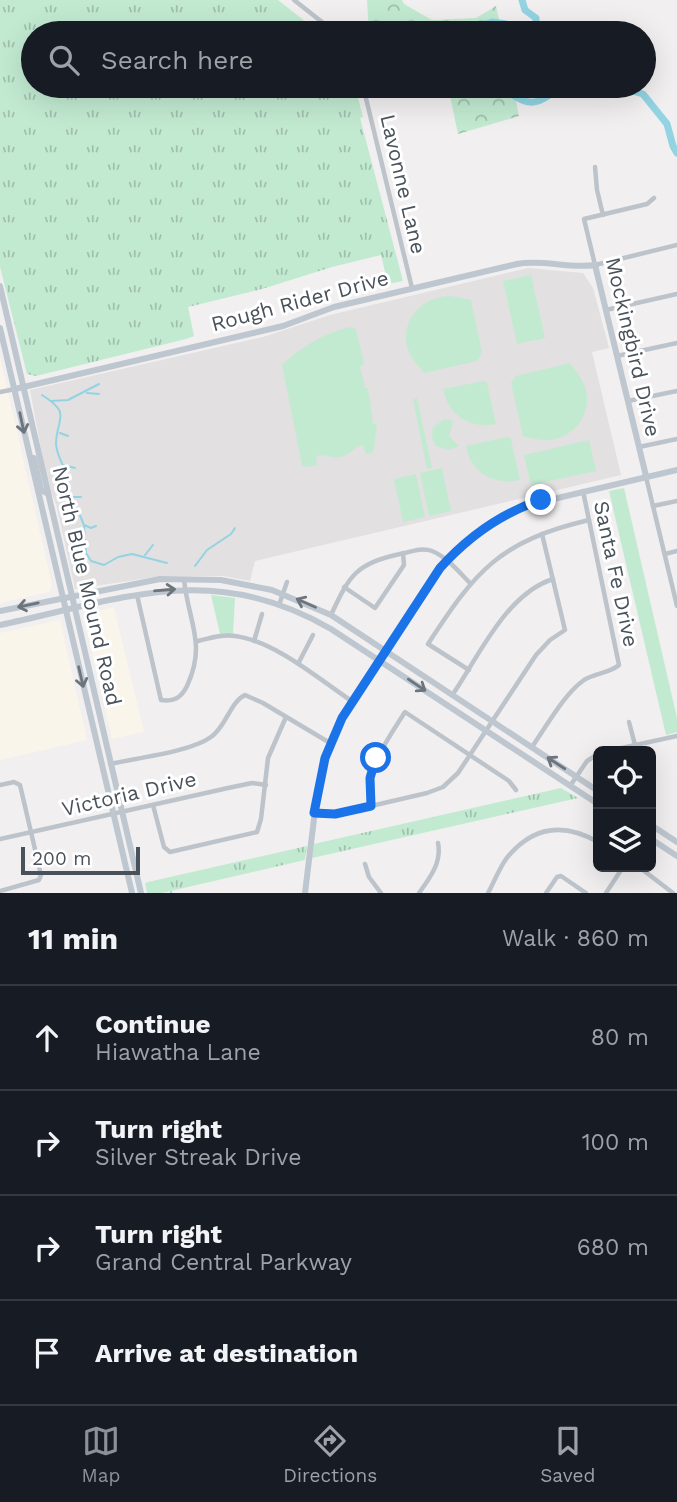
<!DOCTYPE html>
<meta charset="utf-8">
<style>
:root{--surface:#171b24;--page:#242831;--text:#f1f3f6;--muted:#9ea1a6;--line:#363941;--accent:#8c9099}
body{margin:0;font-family:"Work Sans",sans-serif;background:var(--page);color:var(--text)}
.controls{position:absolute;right:21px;bottom:21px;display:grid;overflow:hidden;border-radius:10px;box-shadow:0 7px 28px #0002}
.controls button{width:63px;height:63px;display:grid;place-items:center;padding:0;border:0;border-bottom:2px solid var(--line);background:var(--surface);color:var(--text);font:35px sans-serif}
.scale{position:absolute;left:21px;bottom:18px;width:119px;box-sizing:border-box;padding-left:7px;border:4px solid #49525a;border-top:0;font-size:19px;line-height:24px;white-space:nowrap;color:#49525a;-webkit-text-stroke:5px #fff;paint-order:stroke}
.stop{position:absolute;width:21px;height:21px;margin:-16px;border:5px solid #1a73e8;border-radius:50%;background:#fff}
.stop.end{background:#1a73e8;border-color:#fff;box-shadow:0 2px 7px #0008}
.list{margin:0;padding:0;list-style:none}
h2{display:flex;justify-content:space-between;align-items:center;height:91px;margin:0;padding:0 28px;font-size:30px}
h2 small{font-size:23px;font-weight:400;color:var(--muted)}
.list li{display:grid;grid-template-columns:46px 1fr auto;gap:21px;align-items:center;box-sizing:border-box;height:105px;padding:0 28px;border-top:2px solid var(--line)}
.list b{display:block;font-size:26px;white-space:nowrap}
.list p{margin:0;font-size:23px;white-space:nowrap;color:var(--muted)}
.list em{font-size:23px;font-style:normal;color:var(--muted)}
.icon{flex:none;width:38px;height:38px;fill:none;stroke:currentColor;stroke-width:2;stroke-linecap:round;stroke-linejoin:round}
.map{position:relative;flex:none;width:677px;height:893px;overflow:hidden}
.search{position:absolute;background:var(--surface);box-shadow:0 7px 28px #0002;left:21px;right:21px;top:21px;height:77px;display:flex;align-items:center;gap:18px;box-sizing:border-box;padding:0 24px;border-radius:38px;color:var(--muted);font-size:26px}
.sheet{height:511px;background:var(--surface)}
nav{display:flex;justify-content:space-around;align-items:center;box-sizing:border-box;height:98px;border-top:2px solid var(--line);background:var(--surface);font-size:19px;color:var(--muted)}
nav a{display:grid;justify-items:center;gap:4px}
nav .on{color:var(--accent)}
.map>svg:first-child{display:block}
.commercial{fill:#faf5ea}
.education{fill:#e2e0e0}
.grass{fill:url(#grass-tufts)}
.forest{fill:url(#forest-crowns)}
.park{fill:#c2ead1}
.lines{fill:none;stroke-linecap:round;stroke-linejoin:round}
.stream{stroke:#93d3e2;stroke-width:2}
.river{stroke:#93d3e2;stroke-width:7}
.street{stroke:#bcc3ca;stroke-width:4.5}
.secondary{stroke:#bec7d0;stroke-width:6}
.oneway{stroke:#6c757d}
.route{stroke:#1a73e8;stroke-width:9}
.labels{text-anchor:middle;stroke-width:6;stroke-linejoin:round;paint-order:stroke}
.street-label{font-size:21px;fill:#49525a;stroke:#fff}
</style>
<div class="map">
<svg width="677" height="893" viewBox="0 0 677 893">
<defs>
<pattern id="grass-tufts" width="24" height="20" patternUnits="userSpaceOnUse" patternTransform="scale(1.75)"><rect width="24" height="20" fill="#c2ead1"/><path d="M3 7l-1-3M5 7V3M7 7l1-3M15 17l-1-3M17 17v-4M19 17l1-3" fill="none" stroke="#a0c0ad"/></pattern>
<pattern id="forest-crowns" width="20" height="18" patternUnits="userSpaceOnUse" patternTransform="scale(1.75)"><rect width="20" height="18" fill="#c2ead1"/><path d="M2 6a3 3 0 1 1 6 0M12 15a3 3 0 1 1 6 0" fill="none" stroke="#a0c0ad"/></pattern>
</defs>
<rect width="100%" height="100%" fill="#f1efef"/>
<g class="commercial">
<path d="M0 357 52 585 49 592 0 603Z"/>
<path d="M114 607 144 732 112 739 83 615Z"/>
<path d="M60 620 87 740 0 760V633Z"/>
</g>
<path class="education" d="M528 268 583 273 593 288 609 348 592 352 621 475 255 561 250 581 223 576H162L75 589 56 504 48 486 30 390 263 337 330 315Z"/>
<g class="grass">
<path d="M0 0H278L320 33H33V86H355L363 117 360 118 403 281 388 284 381 255 332 267 262 289 188 307 194 336 186 339 36 376 27 374 0 267Z"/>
<path d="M561 788 578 798 312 858 314 844Z"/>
<path d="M307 846 305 860 162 893H147L145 883 148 882Z"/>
</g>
<g class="forest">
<path d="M367 0H402L404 4 432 20 476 18 496 6 502 33H438L437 31 426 33H369Z"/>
<path d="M448 86H513L519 116 458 134Z"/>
</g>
<g class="park">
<path d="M531 275 545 338 517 344 503 281Z"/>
<path d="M451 296 471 300 482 353 477 361 424 373C418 365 411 358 408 349 399 320 423 296 451 296Z"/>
<path d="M350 327 356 329 364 364 360 367 365 388H368L373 424H377L374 449 371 453 366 454 363 445C354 447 350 455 341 457 332 459 325 453 316 456L317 465 306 467 302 465 282 365C302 346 323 334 350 327Z"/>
<path d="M570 363C575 370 582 378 585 387 593 411 576 437 550 440 541 441 532 438 523 436L511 383 516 376Z"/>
<path d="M484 381 487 383 496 424C470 429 449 416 443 389Z"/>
<path d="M417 398 432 468 427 469 413 399Z"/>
<path d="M445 419 453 421 449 436 459 446 449 450 436 446 432 438 433 427Z"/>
<path d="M507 437 511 439 520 480C494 485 471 474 466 446Z"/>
<path d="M589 440 596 471 531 485 524 455Z"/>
<path d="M442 468 451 511 429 516 420 473Z"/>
<path d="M416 474 425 517 403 522 394 479Z"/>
<path d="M624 488 677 718V732L666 735 609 491Z"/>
<path d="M211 595 235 598 233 634H220Z"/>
</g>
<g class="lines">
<g class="stream">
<path d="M87 393 99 394"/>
<path d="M42 395C72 414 57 417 56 443 56 455 64 465 67 476"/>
<path d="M51 401 68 400 99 384"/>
<path d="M60 433 68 436"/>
<path d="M63 465 75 468"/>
<path d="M71 494 84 525 86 553 91 561 104 565 118 557 132 554 167 563"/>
<path d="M72 497H81"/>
<path d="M84 525 91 528 96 526"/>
<path d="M145 555 153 545"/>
<path d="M195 566 207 550 231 534 235 528"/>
<path d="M171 893V892"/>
</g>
<g class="river">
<path d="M522 0 525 10 536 18V33"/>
<path d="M468 33V29L492 22 506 24 507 27 499 33"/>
<path d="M501 86C526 106 536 109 560 86"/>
<path d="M615 86 643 94 667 124 673 146 677 153"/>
</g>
<g class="street">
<path d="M294 0 336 33"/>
<path d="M363 86 412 288"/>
<path d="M595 167 597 190 603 215"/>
<path d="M654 198 647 204 584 219 595 265 677 245"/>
<path d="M606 310 677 294"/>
<path d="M617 356 677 343"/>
<path d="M0 392 15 389"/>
<path d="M628 401 677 391"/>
<path d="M639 447 677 439"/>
<path d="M646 477 677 606"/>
<path d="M653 506 677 501"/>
<path d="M665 554 677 551"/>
<path d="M344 587 375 608 404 565 403 553"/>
<path d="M137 595 161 700C174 702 181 698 187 686 207 643 188 622 184 579"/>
<path d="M279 605 287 582"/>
<path d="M331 615C349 576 356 563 400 554 410 552 422 547 432 551 447 557 459 572 470 583"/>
<path d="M198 641C210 638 223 634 235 636 275 641 320 680 353 702"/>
<path d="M254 641 262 614"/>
<path d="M299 662 313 635"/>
<path d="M469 670 428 644C476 570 500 541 589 520"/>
<path d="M453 694C479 656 506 594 553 579"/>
<path d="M629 722 635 745"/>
<path d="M532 747C546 727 564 694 584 680 595 673 610 673 619 665L583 491"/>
<path d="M608 751 677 736"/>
<path d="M110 764C137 758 190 752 211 737 226 727 230 702 245 695L263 703 330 743"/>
<path d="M0 785 14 782 20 785 41 875 39 880 0 891"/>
<path d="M570 786 587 761 598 754"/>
<path d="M153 805 164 847 170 852 257 832 261 819 268 758 286 717"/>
<path d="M371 806C367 766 384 745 405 712L509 781 516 790"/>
<path d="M314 813H341L427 793 443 787 458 773 536 655 550 640 565 630 542 534"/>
<path d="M0 839 228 788 252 783 266 785"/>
<path d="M365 864 369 877 381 893"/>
<path d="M639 867 673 893"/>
<path d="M419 893C430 878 442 862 438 843"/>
<path d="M488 893C494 882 499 869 506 859 532 826 563 822 598 842"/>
<path d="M546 893 557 877 561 876 586 893"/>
<path d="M606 893 623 867"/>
</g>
<g class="secondary">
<path d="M0 286 141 893"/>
<path d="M0 328 132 893"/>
<path d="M15 389 283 326 334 307 517 264C543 259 568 269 595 265L646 476"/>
<path d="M34 458 41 490 48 494"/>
<path d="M0 611 160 579 221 580 272 590 331 615 598 791"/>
<path d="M0 625C122 599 213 560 331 629L598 804"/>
<path d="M651 825 677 842"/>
<path d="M651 839 677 856"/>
<path d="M305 893 318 786 330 743 342 718 430 583 447 561 484 529 528 505 677 470"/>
</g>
</g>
<defs><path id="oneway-shaft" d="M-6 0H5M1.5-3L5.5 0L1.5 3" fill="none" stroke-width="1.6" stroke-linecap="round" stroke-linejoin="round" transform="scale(1.75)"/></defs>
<g class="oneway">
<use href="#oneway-shaft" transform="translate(22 423) rotate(78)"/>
<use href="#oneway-shaft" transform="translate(165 590) rotate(-5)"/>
<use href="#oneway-shaft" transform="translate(306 603) rotate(-156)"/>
<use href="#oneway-shaft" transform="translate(28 605) rotate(168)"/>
<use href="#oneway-shaft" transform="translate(81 677) rotate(77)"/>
<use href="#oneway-shaft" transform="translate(417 685) rotate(34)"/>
<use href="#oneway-shaft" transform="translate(556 763) rotate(-147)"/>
</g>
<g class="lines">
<path class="route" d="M376 758 370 778 371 806 335 814 314 813 325 758 342 718 440 568C468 537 501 513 541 500"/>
</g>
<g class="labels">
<g class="street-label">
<text transform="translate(403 184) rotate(77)" y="7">Lavonne Lane</text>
<text transform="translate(300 301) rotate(-15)" y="7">Rough Rider Drive</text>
<text transform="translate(633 347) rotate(77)" y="7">Mockingbird Drive</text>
<text transform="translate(616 574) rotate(78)" y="7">Santa Fe Drive</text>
<text transform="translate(87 586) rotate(77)" y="7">North Blue Mound Road</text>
<text transform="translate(129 794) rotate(-13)" y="7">Victoria Drive</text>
</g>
</g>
</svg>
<div class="controls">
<button><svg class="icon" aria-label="locate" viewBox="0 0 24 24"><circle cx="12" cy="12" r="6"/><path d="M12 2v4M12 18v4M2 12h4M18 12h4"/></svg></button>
<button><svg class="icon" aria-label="layers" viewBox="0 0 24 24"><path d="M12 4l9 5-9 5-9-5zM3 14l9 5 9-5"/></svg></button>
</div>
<div class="scale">200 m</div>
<div class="stop" style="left:376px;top:758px"></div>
<div class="stop end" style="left:541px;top:500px"></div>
<div class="search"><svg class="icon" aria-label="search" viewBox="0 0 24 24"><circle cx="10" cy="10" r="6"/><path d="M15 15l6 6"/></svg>Search here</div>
</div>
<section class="sheet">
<h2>11 min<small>Walk · 860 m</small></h2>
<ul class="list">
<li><svg class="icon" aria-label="ahead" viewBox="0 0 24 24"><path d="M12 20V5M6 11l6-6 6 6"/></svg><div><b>Continue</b><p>Hiawatha Lane</p></div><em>80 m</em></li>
<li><svg class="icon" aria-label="right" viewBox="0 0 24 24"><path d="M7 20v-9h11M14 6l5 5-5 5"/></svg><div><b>Turn right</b><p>Silver Streak Drive</p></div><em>100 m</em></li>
<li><svg class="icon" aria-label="right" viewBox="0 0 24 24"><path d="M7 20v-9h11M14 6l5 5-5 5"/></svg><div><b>Turn right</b><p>Grand Central Parkway</p></div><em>680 m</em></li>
<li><svg class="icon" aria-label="arrive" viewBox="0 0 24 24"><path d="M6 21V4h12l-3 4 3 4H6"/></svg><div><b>Arrive at destination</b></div></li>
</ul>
</section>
<nav>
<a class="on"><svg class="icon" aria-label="map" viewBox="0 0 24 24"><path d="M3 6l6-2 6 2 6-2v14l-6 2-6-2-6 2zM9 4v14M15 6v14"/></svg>Map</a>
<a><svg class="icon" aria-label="directions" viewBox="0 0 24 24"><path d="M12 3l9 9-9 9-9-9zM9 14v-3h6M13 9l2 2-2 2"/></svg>Directions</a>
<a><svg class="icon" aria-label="saved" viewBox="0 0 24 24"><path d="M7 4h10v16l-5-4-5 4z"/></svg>Saved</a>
</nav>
